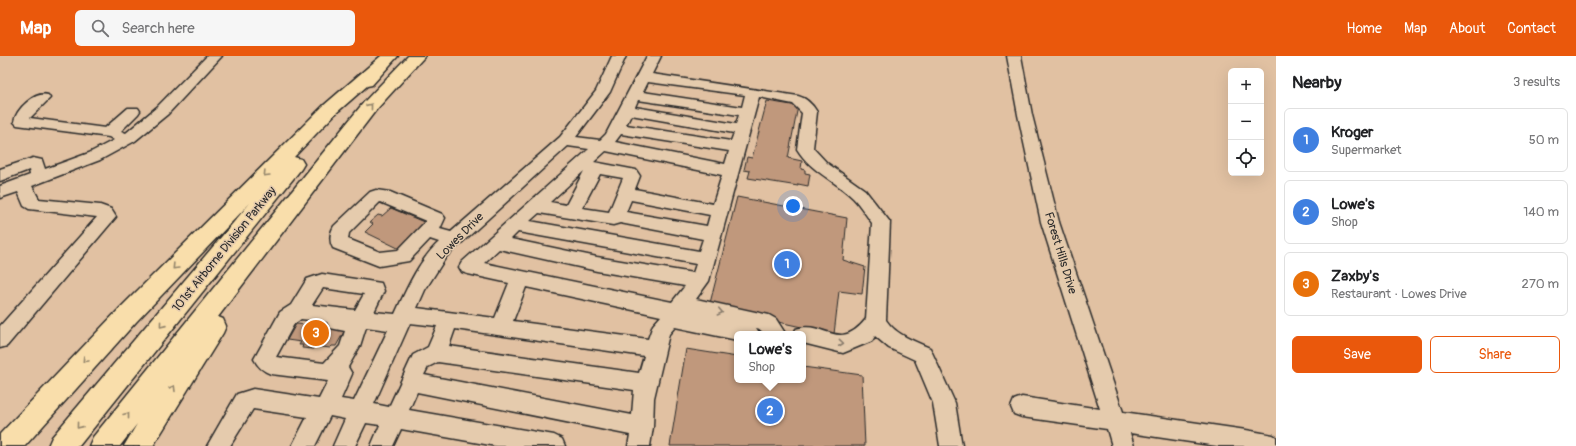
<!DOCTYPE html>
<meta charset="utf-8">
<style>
:root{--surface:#fff;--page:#f6f6f6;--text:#202124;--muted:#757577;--line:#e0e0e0;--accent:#ea580c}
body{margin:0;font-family:Pangolin,sans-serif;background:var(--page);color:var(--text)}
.controls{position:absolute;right:12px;top:12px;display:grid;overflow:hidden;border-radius:6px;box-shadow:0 4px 16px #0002}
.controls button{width:36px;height:36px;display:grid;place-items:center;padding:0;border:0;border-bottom:1px solid var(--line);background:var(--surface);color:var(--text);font:20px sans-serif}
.you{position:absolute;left:793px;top:150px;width:14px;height:14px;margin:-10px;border:3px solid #fff;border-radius:50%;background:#1a73e8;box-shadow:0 0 0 6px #1a73e833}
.badge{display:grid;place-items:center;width:26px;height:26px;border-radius:50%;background:var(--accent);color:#fff;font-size:13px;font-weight:700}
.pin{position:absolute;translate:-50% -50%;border:2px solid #fff;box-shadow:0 1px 4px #0006}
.popup{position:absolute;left:734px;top:275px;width:72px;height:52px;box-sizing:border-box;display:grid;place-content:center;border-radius:6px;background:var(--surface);filter:drop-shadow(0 1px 3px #0005);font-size:13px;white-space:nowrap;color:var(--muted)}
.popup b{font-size:15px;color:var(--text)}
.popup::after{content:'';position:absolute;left:50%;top:100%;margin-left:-8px;border:8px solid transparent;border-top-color:var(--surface)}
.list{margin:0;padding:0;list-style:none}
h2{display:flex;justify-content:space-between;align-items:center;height:52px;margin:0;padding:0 16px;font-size:17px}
h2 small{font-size:13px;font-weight:400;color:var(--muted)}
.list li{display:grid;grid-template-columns:26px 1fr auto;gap:12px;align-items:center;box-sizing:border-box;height:64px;margin:0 8px 8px;padding:0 8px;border:1px solid var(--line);border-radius:6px}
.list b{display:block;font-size:15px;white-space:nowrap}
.list p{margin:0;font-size:13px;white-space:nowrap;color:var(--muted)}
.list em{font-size:13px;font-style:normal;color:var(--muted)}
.actions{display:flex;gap:8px;padding:12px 16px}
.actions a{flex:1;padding:9px 0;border:1px solid var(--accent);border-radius:6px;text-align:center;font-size:14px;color:var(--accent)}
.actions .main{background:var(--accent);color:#fff}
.icon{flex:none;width:22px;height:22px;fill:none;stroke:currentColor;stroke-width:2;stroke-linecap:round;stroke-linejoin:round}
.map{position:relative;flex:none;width:1276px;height:390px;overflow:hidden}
header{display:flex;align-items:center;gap:24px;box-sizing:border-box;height:56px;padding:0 20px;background:var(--accent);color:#fff}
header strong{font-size:19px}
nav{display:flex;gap:22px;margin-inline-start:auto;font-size:14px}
.search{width:280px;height:36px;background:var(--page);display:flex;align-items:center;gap:10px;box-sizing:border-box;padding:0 14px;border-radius:6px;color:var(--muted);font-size:15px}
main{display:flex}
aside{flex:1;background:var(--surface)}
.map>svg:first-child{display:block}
.building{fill:#c0987c;stroke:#2b2b2b}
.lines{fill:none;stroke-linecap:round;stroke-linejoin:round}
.minor-casing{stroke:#2b2b2b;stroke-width:3}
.highway-casing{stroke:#2b2b2b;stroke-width:3}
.minor{fill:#e5cbad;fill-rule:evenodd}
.highway{fill:#f9deab;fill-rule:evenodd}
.oneway{stroke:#92846b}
.oneway2{stroke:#887b6c}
.labels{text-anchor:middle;stroke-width:3;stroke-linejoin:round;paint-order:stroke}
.street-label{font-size:12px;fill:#2b2b2b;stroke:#e5cbad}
</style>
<header>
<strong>Map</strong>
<div class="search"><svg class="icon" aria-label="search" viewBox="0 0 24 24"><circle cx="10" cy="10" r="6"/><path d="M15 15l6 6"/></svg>Search here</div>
<nav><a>Home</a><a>Map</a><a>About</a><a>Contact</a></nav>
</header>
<main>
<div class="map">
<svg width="1276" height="390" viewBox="0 0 1276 390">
<rect width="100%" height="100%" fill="#e1c1a2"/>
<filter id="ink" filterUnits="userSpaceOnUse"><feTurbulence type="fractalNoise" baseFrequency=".025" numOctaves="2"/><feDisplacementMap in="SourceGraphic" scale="8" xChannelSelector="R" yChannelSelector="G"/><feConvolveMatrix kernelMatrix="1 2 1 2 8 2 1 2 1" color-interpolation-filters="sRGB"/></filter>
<g filter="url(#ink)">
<g class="building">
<path d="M767 45 798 50 788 102 802 105 801 113 805 114V117L810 118 808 130 798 128V130L748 122 750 115 744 114 747 101 752 102Z"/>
<path d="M737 141 847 162 843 204 865 211 862 238 839 235 834 278 709 251Z"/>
<path d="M391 152 426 167 400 193 365 176 373 168 370 166 378 159 382 160Z"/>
<path d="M318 265 327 266 326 269 342 270 345 274 336 290H332L330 292 314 290 313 293 302 292 303 289H299L301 286 287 284 296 268 310 269 311 266 317 267Z"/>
<path d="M686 293 737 301V324H803V311L862 319 865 390H670Z"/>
</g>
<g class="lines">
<defs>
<g id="minor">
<path d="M207 0H222L168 58 135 85 100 104 32 130 39 143 100 149 111 153 116 161 7 290 0 292V270L97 161 29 153 24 150 18 136 0 142V130L30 119 29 114 0 125V113L33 102 42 104 45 113 89 97 114 84 109 81 17 69 14 66C16 53 35 35 48 39L50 42 30 62 105 72 128 52H138L140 55 138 58 121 75 126 77 157 51Z"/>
<path d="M612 0H626L610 36 576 81 600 84 606 78 647 0H661L652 18 798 40C806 42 813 49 817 56L813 92 827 107 865 134 890 166 886 264C896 279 914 285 930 292L955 347 962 390H940L933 347 915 304 889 292 875 280 872 285 843 297 803 287V278H794L796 273C824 263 838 298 866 263L872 167C866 159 860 149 853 142 835 124 812 117 797 93L802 57 793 48 759 41 709 225 696 243 769 259 776 263 785 277 764 278C762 275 759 272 756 272L760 278H737V284L675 271 669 278 654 342 653 371 650 390H628L630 379 417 336 409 354 554 379 562 383 565 390H496L401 373 393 390H371L380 369 366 367 355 390H333L345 363 330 360 315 390H292L307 361 253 353 230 390H207L237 338 253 333 319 343 328 325 271 318C263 315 258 311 254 303L280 256 291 249 307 223 322 218 381 227 384 235 374 256 395 258C406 234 419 204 439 186L430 183 409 205 379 210 333 192C329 185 330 177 334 170L370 136 376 134 390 136 442 158 445 162 440 173 451 176 560 81 596 35ZM648 26 745 39 742 51 643 36ZM638 44 739 59 736 68 635 51ZM631 59 734 77 731 85 626 69ZM621 78 729 95 725 108 615 86ZM568 90 589 93 462 206 459 211 462 216 468 218 509 227 495 262 417 252 425 234 446 201ZM606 95 722 119 713 148 635 133 640 120 636 114 594 106ZM584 115 566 149 550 146ZM600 118 623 122 609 156 582 152ZM631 144 710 159 707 170 626 156ZM380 146 426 165 398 194 380 196 348 183 349 177ZM539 157 613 169 620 167 703 183 699 195 530 165ZM518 176 696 208 693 217 597 201 511 183ZM499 193 597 215 685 230 672 246 484 207ZM526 231 661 260 653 269 648 283 513 265ZM323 232 364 238 355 254 312 249ZM301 263 327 266 330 272 345 275 340 290 324 307 276 301 294 268ZM410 267 437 270 428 291 413 299 389 351 374 348ZM366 271 388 274 354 345 341 343 352 318 348 311 360 290ZM455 273 644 300 639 317 449 290ZM438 306 634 334 632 359 424 319 428 311Z"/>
<path d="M1007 0H1021L1032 59 1059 166 1123 356 1246 374 1273 379 1276 381V390H1217L1130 377 1134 390H1112L1107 373 1022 361 1014 358 1011 351 1014 344 1022 341 1100 353 1041 166 1018 59Z"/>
</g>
<g id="highway">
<path d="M381 0H398L372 29 367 30 335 58 294 101 301 103 304 108 301 113 79 390H48L52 381 250 147 136 266 25 390H0V378L120 252 323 50Z"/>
<path d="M408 0H425L376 54 218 261 223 263 226 270 223 277 153 390H124L137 368 120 390H89L93 381 364 46Z"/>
</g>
</defs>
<use href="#minor" class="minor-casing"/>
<use href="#highway" class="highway-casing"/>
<use href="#minor" class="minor"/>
<use href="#highway" class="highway"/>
</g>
<defs><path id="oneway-chevron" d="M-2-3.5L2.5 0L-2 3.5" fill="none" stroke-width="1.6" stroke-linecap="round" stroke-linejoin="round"/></defs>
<g class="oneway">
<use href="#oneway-chevron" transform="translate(370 50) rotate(-51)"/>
<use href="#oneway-chevron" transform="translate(266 118) rotate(134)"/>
<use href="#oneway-chevron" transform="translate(175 211) rotate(134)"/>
<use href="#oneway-chevron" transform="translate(162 269) rotate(129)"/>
<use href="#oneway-chevron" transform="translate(85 304) rotate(133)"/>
<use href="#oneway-chevron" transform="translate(173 332) rotate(-59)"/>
<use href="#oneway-chevron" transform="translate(127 359) rotate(-52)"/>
<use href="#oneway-chevron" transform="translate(79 370) rotate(129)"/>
</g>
<g class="oneway2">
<use href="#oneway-chevron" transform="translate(720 256) rotate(13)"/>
<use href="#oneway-chevron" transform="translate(841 287) rotate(6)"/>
</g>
</g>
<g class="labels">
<g class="street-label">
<text transform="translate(460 180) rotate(-45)" y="4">Lowes Drive</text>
<text transform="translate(224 193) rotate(-51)" y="4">101st Airborne Division Parkway</text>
<text transform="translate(1061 197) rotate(73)" y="4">Forest Hills Drive</text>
</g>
</g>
</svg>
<div class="controls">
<button>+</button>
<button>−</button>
<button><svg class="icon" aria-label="locate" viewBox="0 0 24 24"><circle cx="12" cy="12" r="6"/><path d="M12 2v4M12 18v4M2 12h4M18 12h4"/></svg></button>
</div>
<div class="you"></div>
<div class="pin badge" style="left:787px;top:208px;background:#3f7fe0">1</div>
<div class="pin badge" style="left:770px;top:355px;background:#3f7fe0">2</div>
<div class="popup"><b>Lowe's</b>Shop</div>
<div class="pin badge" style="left:316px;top:277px;background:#e8710a">3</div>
</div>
<aside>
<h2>Nearby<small>3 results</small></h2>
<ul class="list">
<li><span class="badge" style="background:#3f7fe0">1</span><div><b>Kroger</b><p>Supermarket</p></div><em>50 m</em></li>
<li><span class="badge" style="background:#3f7fe0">2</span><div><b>Lowe's</b><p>Shop</p></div><em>140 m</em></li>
<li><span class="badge" style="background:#e8710a">3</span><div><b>Zaxby's</b><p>Restaurant · Lowes Drive</p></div><em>270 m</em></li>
</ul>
<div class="actions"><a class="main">Save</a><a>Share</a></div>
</aside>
</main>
